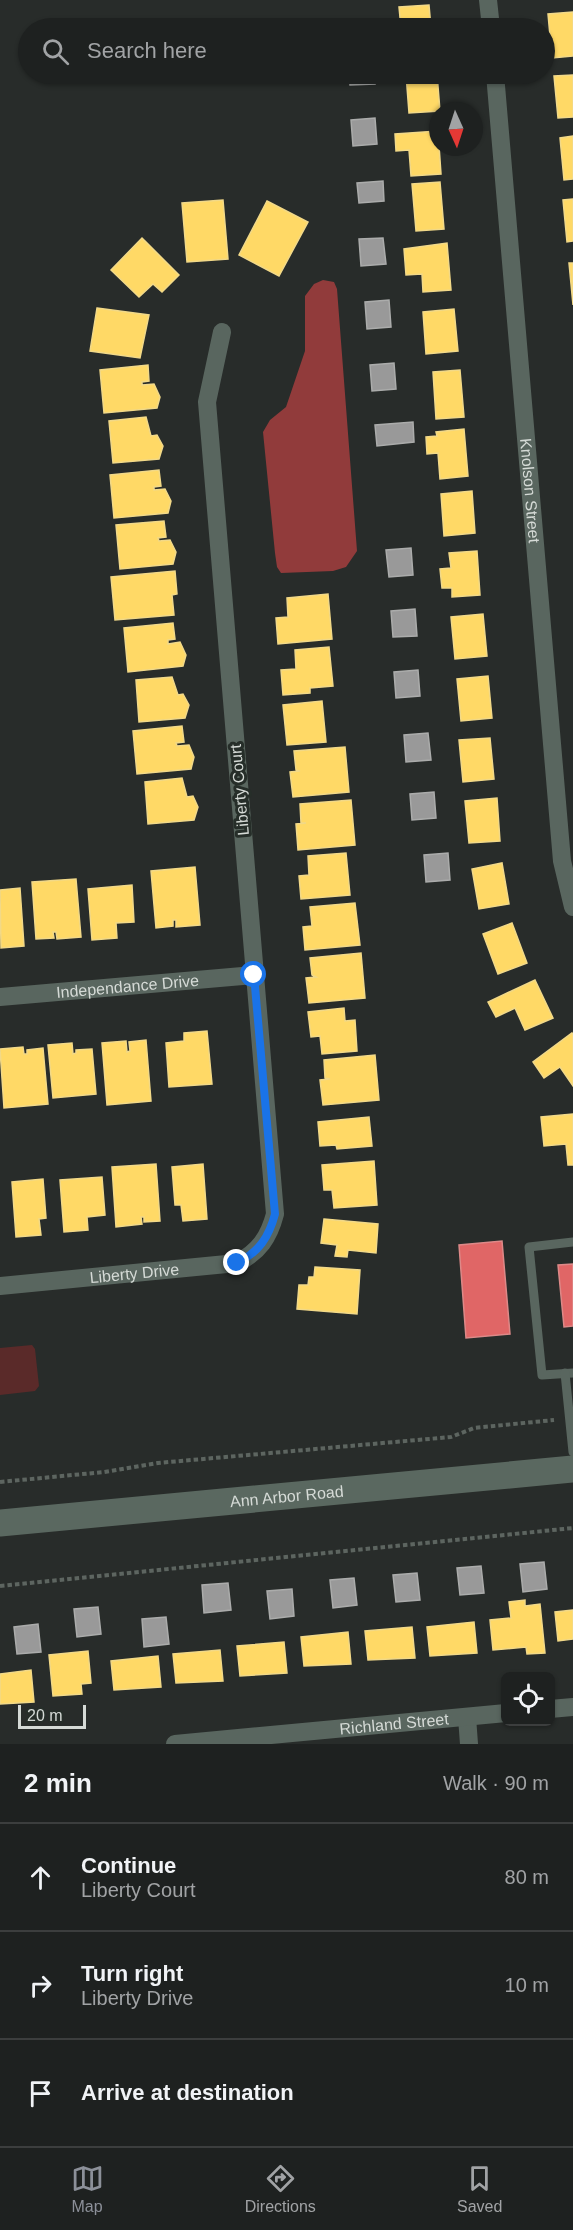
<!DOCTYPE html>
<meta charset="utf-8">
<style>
:root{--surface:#1e2120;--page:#2b2e2d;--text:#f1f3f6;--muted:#a1a3a5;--line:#3c3e3e;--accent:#8c9099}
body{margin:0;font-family:Arial,sans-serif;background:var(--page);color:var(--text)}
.controls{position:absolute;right:18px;bottom:18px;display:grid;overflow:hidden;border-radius:9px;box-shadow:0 2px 4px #0004}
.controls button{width:54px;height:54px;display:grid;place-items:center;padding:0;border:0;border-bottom:2px solid var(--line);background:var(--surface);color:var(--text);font:30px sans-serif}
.compass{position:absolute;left:429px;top:102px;width:54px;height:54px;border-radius:50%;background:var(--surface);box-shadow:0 2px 4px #0004;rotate:177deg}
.scale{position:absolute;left:18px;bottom:15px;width:68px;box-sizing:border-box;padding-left:6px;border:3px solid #d5dad6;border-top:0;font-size:16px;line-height:21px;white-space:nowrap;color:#d5dad6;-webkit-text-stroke:4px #262e29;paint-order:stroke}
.stop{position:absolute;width:18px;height:18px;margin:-14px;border:4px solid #1a73e8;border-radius:50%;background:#fff}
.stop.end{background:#1a73e8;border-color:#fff;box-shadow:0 2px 6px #0008}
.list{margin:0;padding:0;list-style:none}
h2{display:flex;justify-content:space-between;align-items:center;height:78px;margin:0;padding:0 24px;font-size:26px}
h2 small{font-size:20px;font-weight:400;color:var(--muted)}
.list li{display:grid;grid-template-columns:39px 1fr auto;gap:18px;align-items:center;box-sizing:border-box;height:108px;padding:0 24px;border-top:2px solid var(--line)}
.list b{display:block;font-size:22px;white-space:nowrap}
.list p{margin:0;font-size:20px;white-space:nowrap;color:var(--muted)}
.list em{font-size:20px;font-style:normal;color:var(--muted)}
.icon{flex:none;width:33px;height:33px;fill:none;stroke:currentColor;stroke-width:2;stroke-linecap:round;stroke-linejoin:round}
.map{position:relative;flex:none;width:573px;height:1744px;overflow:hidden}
.search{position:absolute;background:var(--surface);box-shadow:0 2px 4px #0004;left:18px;right:18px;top:18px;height:66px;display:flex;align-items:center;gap:15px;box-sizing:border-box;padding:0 21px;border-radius:33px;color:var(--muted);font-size:22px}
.sheet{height:402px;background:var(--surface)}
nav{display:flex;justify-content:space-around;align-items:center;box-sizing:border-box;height:84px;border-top:2px solid var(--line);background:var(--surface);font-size:16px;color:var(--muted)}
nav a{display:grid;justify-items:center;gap:3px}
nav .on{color:var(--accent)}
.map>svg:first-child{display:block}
.green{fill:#5a2a29}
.water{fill:#913b3b}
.homes{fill:#ffd966;stroke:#f2d988;stroke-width:1.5}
.shops{fill:#e06666;stroke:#dd8988;stroke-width:1.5}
.industry{fill:#999;stroke:#abacab;stroke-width:1.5}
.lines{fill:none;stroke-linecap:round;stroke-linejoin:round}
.path{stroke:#5d6560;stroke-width:4;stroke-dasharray:4.5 3;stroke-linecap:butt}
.lane{stroke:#59665f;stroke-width:9}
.street{stroke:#59665f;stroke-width:18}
.secondary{stroke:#5a6860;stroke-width:27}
.route{stroke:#1a73e8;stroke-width:8}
.labels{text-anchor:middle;stroke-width:6;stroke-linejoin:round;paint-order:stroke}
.street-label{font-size:16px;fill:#d5dad6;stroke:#262e29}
</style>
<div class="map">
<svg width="573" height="1744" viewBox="0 0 573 1744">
<rect width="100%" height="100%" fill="#282c2a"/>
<path class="green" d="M32 1345 35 1349 39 1386 35 1391 0 1395V1348Z"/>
<path class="water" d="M323 280 334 282 337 289 357 551 346 567 333 571 281 573 277 567 275 553 263 432 270 420 286 407 305 351V296L314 284Z"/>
<g class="homes">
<path d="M429 5 431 28H401L399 7Z"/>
<path d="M573 12V56L552 58 548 14Z"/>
<path d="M406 74H437L440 111 409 113Z"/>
<path d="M573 75V117L558 118 554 76Z"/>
<path d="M438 131 441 174 411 176 409 150 396 151 395 134Z"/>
<path d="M573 136V179L564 180 560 138Z"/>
<path d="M440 182 444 229 416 231 412 184Z"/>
<path d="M573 199V241L567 242 563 200Z"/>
<path d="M223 200 228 259 187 262 182 203Z"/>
<path d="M267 201 308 222 279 276 239 255Z"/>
<path d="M142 238 179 275 162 292 153 284 139 297 111 270Z"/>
<path d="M447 243 451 290 423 292 422 274 406 275 404 249Z"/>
<path d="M569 263H573V305Z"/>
<path d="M97 308 149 315 140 358 90 351Z"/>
<path d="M454 309 458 351 426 354 423 312Z"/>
<path d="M148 365 149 381 142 382V385L154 384 160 397 157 408 104 413 100 370Z"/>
<path d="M460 370 464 417 436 419 433 372Z"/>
<path d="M146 417 151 436 157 435 163 446 159 459 113 463 109 421Z"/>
<path d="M464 429 468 476 440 479 438 453 427 454 426 437 437 436 436 432Z"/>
<path d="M159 470 161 486 154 487V490L165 489 171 501 168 513 114 518 110 475Z"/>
<path d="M472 491 475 533 444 536 441 494Z"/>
<path d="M164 521 166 537 158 538 159 541 170 540 176 552 173 564 120 569 116 525Z"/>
<path d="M477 551 480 595 452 597V588H442L440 569 451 568 449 553Z"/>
<path d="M175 571 177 594 172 595 174 615 115 620 111 577Z"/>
<path d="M328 594 332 639 278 644 276 618 288 617 287 598Z"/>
<path d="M483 614 487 656 455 659 451 617Z"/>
<path d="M173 623 175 639 168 640V644L180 642 186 655 183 666 128 672 124 628Z"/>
<path d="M329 647 333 686 310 688V693L283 695 281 670 296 669 295 650Z"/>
<path d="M488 676 492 718 461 721 457 679Z"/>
<path d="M172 677 178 695 183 694 189 705 185 718 139 722 136 680Z"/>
<path d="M322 701 326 742 287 745 283 705Z"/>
<path d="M182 726 184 742 176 743 177 746 189 745 194 757 191 769 137 774 133 731Z"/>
<path d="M490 738 494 779 463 782 459 740Z"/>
<path d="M345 747 349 792 293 797 290 772 300 771 296 770 294 751Z"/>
<path d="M182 778 187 797 193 796 198 807 194 820 148 824 145 782Z"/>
<path d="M497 798 500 841 469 843 465 801Z"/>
<path d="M351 800 355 845 298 850 296 824 306 823H301L300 804Z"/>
<path d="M346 853 350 895 301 899 299 876 309 875 308 856Z"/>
<path d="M502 863 509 904 479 909 472 869Z"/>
<path d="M195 867 200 925 176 927V920H173V926L156 928 151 871Z"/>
<path d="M76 879 81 937 57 939 56 932H53L54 938 36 939 32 882Z"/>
<path d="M132 885 134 922 116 923 117 938 92 940 88 889Z"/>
<path d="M20 888 24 946 1 948 0 890Z"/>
<path d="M355 903 360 945 305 950 303 927 312 926 310 907Z"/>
<path d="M512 923 527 963 498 974 483 934Z"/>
<path d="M361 953 365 998 309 1003 306 978 316 977 312 975 310 958Z"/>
<path d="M535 980 553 1018 525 1030 515 1008 496 1017 488 1002Z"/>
<path d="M344 1008 345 1021 355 1020 357 1051 322 1054 320 1036 311 1037 308 1012Z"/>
<path d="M207 1031 212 1084 169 1087 166 1043 184 1041V1033Z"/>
<path d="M572 1033 573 1035V1086L560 1067 544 1078 533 1062Z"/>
<path d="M146 1040 151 1101 107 1105 102 1043 126 1041 127 1052 130 1051 129 1042Z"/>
<path d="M72 1043 73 1054 76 1053V1050L92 1049 96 1094 53 1098 48 1045Z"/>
<path d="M23 1047 24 1054H27V1050L43 1048 48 1104 4 1108 0 1049Z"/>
<path d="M375 1055 379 1100 323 1105 320 1080 330 1079 325 1078 324 1060Z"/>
<path d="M573 1114V1165H568L566 1144 544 1146 541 1117Z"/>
<path d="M369 1117 372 1146 337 1149 336 1145 320 1146 318 1122Z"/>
<path d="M374 1161 377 1205 334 1208 332 1190H324L322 1165Z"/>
<path d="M156 1164 160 1221 144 1222V1217H141L142 1224 116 1227 112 1167Z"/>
<path d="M203 1164 207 1219 183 1221 181 1205H175L172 1167Z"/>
<path d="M102 1177 105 1215 87 1217 88 1230 64 1232 60 1180Z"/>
<path d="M43 1179 46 1218 39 1219 41 1235 16 1237 12 1182Z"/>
<path d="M324 1219 378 1224 376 1253 348 1250 347 1257 335 1256 337 1245 321 1243Z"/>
<path d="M315 1267 360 1270 357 1314 297 1309 299 1285H308L309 1277H314Z"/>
<path d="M525 1600V1606L540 1604 545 1653 527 1654 526 1647 493 1650 490 1620 511 1618 509 1602Z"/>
<path d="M573 1610V1639L558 1641 555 1612Z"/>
<path d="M474 1622 477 1653 430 1656 427 1627Z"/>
<path d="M412 1627 415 1658 368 1660 365 1631Z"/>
<path d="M348 1632 351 1664 304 1666 301 1637Z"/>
<path d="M284 1642 287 1673 240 1676 237 1646Z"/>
<path d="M220 1650 223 1681 176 1683 173 1654Z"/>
<path d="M88 1651 91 1683 81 1684 82 1694 53 1696 49 1655Z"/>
<path d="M158 1656 161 1687 114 1690 111 1661Z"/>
<path d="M31 1670 34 1702 0 1704V1674Z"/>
</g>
<g class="shops">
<path d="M502 1241 510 1334 466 1338 459 1245Z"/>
<path d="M573 1264V1326L564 1327 558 1265Z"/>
</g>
<g class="industry">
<path d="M349 74H374L375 84 350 85Z"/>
<path d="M375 118 377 144 353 146 351 120Z"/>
<path d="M383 181 384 201 359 203 357 183Z"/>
<path d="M383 238 386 264 361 266 359 239Z"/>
<path d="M389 300 391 327 367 329 365 302Z"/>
<path d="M394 363 396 389 372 391 370 365Z"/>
<path d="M413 422 414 442 377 446 375 425Z"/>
<path d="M411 548 413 575 389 577 386 550Z"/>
<path d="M415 609 417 636 393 637 391 611Z"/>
<path d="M418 670 420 696 396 698 394 672Z"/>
<path d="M428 733 431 760 406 762 404 735Z"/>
<path d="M434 792 436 818 412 820 410 794Z"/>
<path d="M448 853 450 880 426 882 424 855Z"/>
<path d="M544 1562 547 1589 523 1592 520 1564Z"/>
<path d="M481 1566 484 1593 460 1595 457 1568Z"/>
<path d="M417 1573 420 1600 396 1602 393 1575Z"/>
<path d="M354 1578 357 1605 333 1608 330 1580Z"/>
<path d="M228 1583 231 1610 204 1613 202 1585Z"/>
<path d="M292 1589 294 1616 270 1619 267 1591Z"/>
<path d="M98 1607 101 1634 77 1637 74 1609Z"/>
<path d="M166 1617 169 1644 144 1647 142 1619Z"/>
<path d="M38 1624 41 1652 17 1654 14 1627Z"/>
</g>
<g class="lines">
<g class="path">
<path d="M0 1482 104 1472 158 1463 451 1437 474 1428 554 1420"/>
<path d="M0 1586 573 1528"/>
</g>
<g class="lane">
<path d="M573 1242 529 1247 542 1375 573 1373"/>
<path d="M565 1373 573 1452"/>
</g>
<g class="street">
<path d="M488 0 491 28"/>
<path id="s1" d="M495 74 562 861 573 907"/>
<path id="s2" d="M0 997 254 975"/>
<path id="s3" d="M0 1286 237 1263C259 1252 269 1237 275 1214L207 402 222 332"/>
<path d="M550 1709 573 1707"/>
<path d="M467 1717 469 1744"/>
<path id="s4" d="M175 1744 506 1713"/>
</g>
<path class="secondary" id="s5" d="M0 1523 573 1469"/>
</g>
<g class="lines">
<path class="route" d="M237 1263C259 1252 269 1237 275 1214L254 975"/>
</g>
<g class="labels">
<g class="street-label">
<text dy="6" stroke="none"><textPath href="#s1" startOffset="418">Knolson Street</textPath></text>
<text transform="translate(239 790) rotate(-95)" y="6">Liberty Court</text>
<text dy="6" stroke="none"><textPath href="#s2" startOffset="128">Independance Drive</textPath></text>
<text dy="6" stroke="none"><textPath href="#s3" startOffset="135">Liberty Drive</textPath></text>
<text dy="6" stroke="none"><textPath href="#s5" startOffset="288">Ann Arbor Road</textPath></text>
<text dy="6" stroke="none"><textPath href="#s4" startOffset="220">Richland Street</textPath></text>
</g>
</g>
</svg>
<div class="controls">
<button><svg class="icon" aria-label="locate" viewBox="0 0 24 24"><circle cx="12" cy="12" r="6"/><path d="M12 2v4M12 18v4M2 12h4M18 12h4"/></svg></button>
</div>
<svg class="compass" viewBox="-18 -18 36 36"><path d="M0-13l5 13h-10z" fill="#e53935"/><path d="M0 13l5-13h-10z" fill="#a1a3a5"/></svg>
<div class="scale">20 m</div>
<div class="stop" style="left:254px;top:975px"></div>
<div class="stop end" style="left:237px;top:1263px"></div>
<div class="search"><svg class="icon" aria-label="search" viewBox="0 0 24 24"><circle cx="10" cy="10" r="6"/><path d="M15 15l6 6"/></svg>Search here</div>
</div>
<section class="sheet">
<h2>2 min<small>Walk · 90 m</small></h2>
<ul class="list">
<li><svg class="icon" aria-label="ahead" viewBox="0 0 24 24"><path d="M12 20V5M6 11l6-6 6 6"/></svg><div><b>Continue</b><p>Liberty Court</p></div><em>80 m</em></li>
<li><svg class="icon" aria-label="right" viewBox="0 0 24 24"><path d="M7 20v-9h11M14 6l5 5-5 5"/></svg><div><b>Turn right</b><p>Liberty Drive</p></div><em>10 m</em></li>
<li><svg class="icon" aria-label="arrive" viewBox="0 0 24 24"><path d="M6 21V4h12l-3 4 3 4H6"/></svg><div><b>Arrive at destination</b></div></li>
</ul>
</section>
<nav>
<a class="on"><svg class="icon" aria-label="map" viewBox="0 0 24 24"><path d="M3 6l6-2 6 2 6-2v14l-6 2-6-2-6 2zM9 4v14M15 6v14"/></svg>Map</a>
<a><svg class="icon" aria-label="directions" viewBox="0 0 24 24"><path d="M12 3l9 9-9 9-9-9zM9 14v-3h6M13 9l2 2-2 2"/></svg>Directions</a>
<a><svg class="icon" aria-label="saved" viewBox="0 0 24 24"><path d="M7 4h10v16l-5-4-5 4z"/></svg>Saved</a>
</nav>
